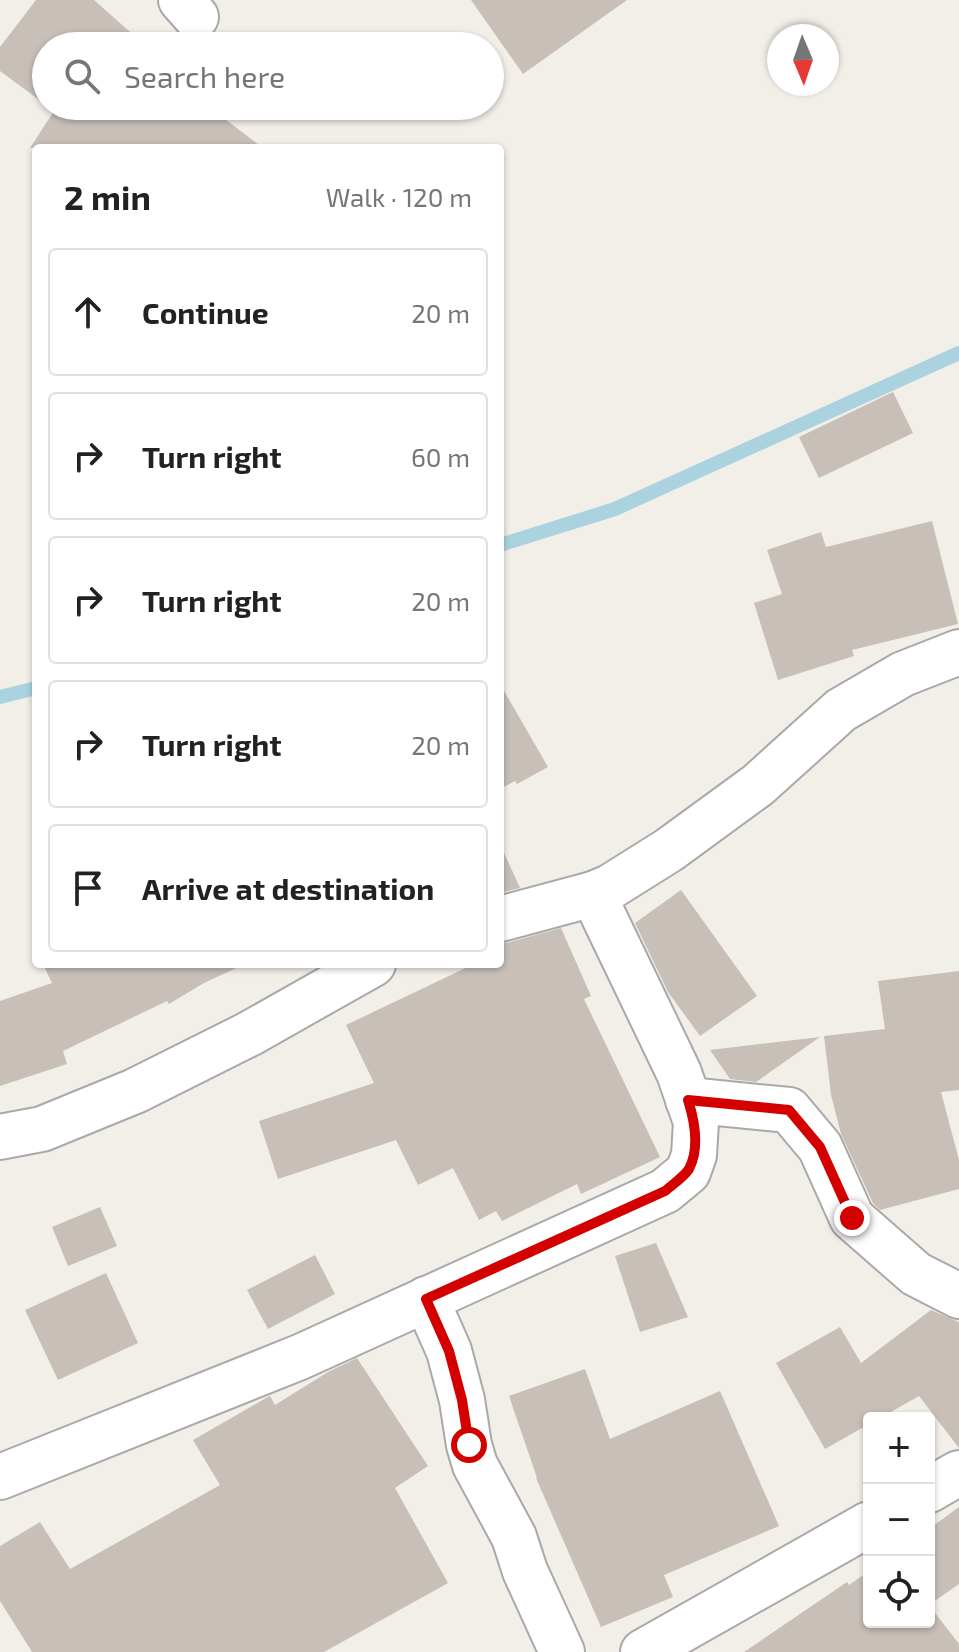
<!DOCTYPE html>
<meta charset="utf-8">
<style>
:root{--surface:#fff;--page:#f6f6f6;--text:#222;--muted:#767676;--line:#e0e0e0}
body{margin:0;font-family:"Exo 2",sans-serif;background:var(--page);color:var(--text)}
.controls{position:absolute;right:24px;bottom:24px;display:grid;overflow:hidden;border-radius:8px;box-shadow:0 2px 6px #0004}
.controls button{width:72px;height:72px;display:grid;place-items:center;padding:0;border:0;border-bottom:2px solid var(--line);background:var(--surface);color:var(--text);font:40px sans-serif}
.compass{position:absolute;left:767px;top:24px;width:72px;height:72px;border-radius:50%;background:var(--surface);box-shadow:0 2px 6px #0004;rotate:178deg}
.stop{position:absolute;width:24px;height:24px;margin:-18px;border:6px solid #d40000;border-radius:50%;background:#fff}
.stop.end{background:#d40000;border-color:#fff;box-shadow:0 2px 8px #0008}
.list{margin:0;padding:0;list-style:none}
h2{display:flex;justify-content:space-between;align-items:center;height:104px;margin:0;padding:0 32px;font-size:34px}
h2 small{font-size:26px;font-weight:400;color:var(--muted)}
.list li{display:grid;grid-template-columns:52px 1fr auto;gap:24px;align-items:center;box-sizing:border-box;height:128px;margin:0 16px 16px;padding:0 16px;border:2px solid var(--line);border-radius:8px}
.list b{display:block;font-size:30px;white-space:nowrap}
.list em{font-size:26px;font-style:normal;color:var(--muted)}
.icon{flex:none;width:44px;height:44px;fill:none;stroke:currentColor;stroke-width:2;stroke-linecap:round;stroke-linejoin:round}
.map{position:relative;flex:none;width:959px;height:1652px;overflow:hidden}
.search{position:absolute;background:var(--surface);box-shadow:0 2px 6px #0004;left:32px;top:32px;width:472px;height:88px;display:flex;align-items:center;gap:20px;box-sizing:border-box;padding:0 28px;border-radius:44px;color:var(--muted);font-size:30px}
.panel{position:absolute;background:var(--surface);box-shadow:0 2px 6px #0004;left:32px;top:144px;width:472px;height:824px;border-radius:8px}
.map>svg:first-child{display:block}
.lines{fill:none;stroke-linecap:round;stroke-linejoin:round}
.stream{stroke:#aad3df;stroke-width:14}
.building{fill:#c7bfb8}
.minor-casing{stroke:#a9a9a9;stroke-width:48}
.minor{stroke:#fff;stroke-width:44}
.route{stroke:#d40000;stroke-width:10}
</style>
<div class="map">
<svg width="959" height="1652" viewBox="0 0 959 1652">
<rect width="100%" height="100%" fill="#f2efe9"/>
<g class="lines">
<g class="stream">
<path d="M500 545 615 509 959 353"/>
<path d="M0 697 36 688"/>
</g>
</g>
<g class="building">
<path d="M36 0H94L146 46H46V105L0 71V47Z"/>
<path d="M471 0H627L523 74Z"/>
<path d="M47 106H208L263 148H30L54 111Z"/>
<path d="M893 392 913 433 819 478 799 437Z"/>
<path d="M932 521 958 624 852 650 854 656 778 680 754 603 782 594 767 550 821 532 826 547Z"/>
<path d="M500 684 548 767 517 784 515 781 500 789Z"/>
<path d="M500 844 520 888 500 893Z"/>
<path d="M681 890 757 996 700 1036 668 992 635 923Z"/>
<path d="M561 928 591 996 584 999 660 1157 581 1194 577 1184 502 1221 496 1211 479 1220 453 1168 418 1185 396 1140 278 1179 259 1121 374 1083 346 1025 474 964H500V943H506Z"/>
<path d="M43 964H245L204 983 169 1004 167 1001 63 1051 67 1064 0 1086V1001L52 983Z"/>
<path d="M959 971V1090L941 1092 959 1160V1189L880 1210 873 1203 841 1134 831 1095 824 1036 885 1029 878 981Z"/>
<path d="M820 1037 756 1082 730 1079 710 1050Z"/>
<path d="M100 1207 117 1246 68 1266 52 1227Z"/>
<path d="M656 1243 688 1317 640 1332 615 1256Z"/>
<path d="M315 1255 335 1294 268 1329 247 1290Z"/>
<path d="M106 1273 138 1343 58 1380 25 1310Z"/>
<path d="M931 1310 959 1322V1448L919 1396 880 1418H869V1424L825 1449 776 1363 840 1327 861 1363Z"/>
<path d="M357 1358 428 1466 395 1488 448 1583 324 1652H32L0 1601V1546L40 1522 70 1569 220 1485 193 1440 266 1398 270 1396 275 1405 328 1372Z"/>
<path d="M585 1369 610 1439 720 1391 779 1526 664 1575 673 1597 601 1627 536 1478H537L509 1396Z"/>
<path d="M959 1507V1584L929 1605 959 1644V1652H744L847 1582 849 1585 869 1571V1622H929V1529Z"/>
</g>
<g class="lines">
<defs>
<g id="minor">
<path d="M181 0 196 17"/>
<path d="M500 919 593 894 610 887 669 850 758 785 841 710 903 674 959 652"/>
<path d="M688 1100 789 1110 820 1147 852 1218 916 1274 959 1296"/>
<path d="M0 1137 42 1129 135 1091 249 1034 373 964"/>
<path d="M426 1299 449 1351 462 1400 469 1445 475 1465 514 1537 525 1571 562 1652"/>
<path d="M0 1477 300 1357 665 1191 688 1172 694 1155 696 1122 679 1073 593 894"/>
<path d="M929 1490 959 1473"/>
<path d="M643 1652 869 1524"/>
</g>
</defs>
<use href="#minor" class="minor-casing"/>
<use href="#minor" class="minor"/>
</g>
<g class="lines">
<path class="route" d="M469 1445 462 1400 449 1351 426 1299 665 1191C673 1184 684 1177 689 1169 700 1148 695 1122 688 1100L789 1110 820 1147 852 1218"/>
</g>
</svg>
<div class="controls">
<button>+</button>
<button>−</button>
<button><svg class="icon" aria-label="locate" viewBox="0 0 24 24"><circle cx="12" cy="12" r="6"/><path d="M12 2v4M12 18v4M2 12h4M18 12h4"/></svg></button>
</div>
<svg class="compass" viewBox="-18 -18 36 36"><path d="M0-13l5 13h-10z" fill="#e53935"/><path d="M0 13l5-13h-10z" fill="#767676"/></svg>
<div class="stop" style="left:469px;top:1445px"></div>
<div class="stop end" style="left:852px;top:1218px"></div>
<div class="search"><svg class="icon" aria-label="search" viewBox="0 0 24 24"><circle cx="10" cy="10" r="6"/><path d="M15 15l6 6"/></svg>Search here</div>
<section class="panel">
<h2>2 min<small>Walk · 120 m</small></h2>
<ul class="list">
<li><svg class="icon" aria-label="ahead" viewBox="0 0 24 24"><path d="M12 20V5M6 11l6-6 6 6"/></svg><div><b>Continue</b></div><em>20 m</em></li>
<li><svg class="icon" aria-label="right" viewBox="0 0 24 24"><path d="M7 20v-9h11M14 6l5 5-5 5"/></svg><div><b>Turn right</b></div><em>60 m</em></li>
<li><svg class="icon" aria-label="right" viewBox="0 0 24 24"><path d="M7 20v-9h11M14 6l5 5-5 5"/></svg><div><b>Turn right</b></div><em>20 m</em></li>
<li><svg class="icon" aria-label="right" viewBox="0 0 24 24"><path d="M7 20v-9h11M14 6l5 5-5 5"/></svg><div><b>Turn right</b></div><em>20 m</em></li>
<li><svg class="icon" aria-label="arrive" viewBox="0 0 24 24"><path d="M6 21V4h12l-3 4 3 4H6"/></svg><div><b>Arrive at destination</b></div></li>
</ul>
</section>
</div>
